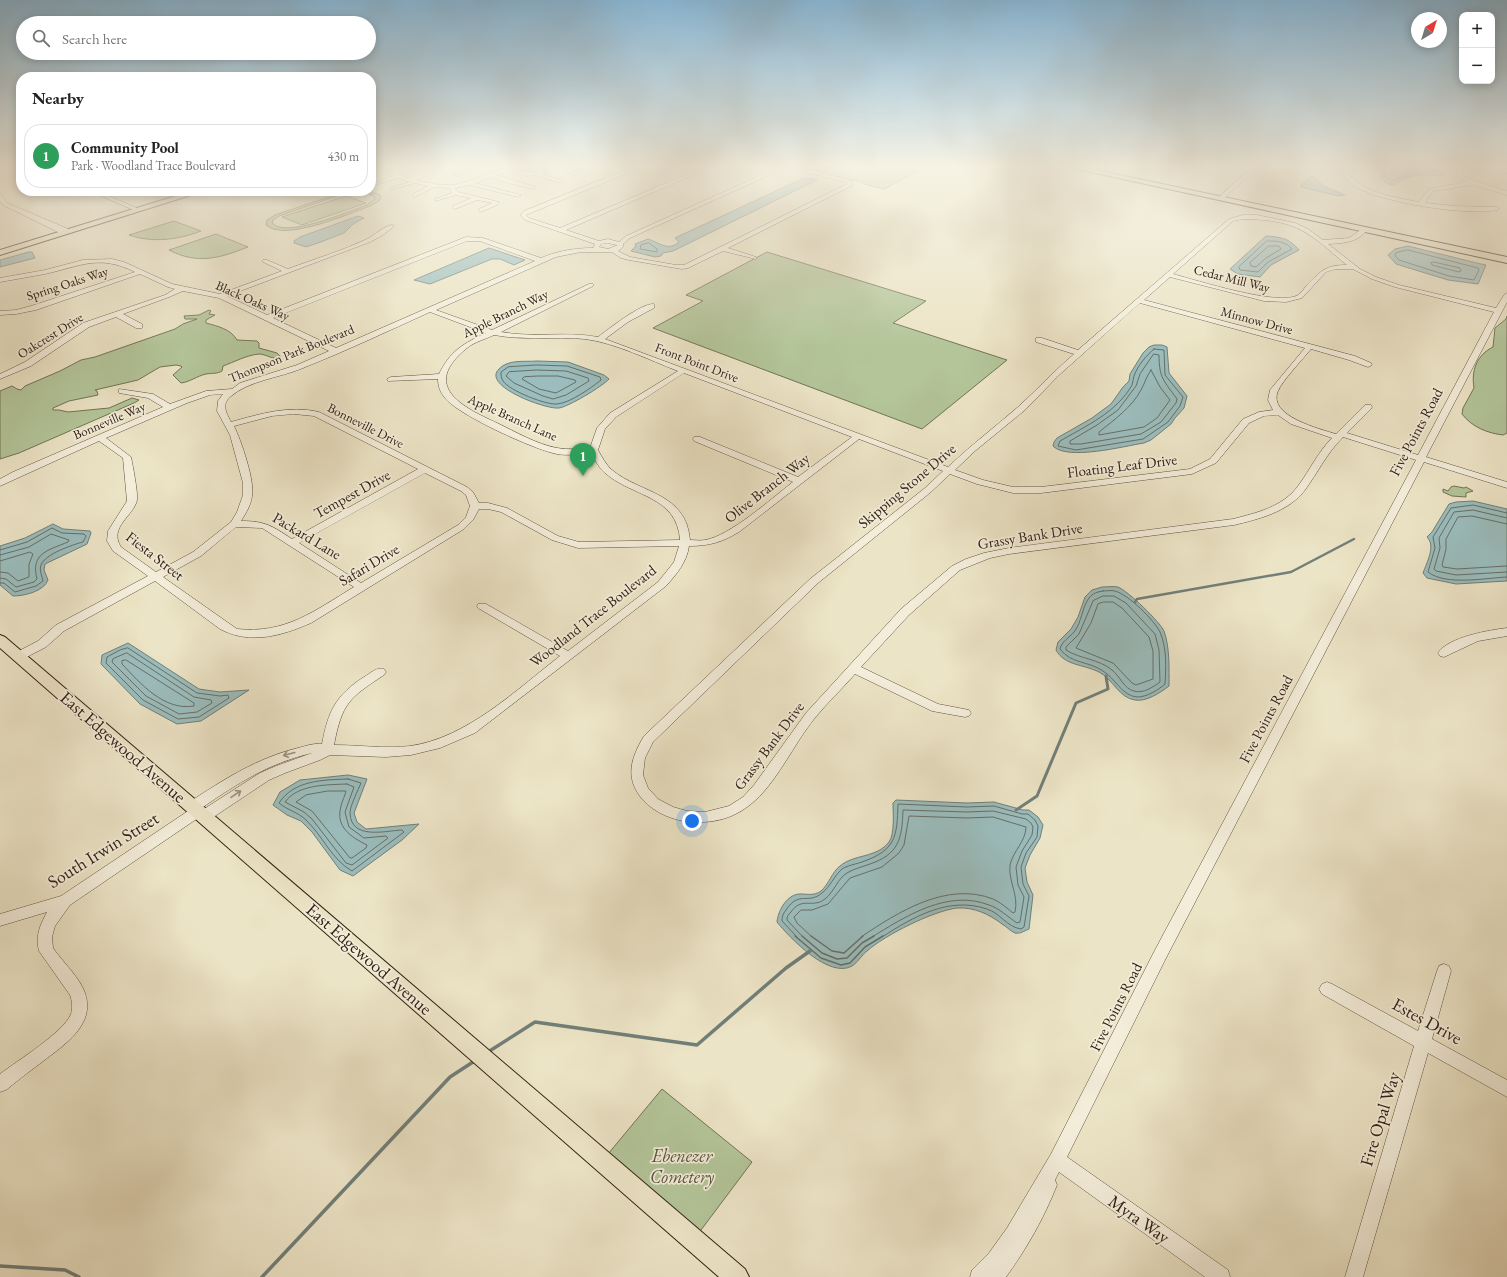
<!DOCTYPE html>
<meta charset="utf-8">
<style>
:root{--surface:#fff;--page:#f2f2f2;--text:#222;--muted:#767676;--line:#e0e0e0;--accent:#8f2418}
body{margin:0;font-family:"EB Garamond",serif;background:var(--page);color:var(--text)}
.controls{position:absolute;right:12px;top:12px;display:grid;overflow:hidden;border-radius:8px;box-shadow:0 2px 10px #0003}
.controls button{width:36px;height:36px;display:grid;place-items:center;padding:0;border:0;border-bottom:1px solid var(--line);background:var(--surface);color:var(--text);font:20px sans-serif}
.compass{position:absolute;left:1411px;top:12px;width:36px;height:36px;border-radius:50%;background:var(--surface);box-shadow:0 2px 10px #0003;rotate:38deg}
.you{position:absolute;left:692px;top:821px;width:14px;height:14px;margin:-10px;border:3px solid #fff;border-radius:50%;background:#1a73e8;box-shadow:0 0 0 6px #1a73e833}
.badge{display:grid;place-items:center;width:26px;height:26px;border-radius:50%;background:var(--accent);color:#fff;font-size:13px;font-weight:700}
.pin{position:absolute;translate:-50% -33px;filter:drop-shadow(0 1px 2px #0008)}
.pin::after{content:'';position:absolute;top:21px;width:14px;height:12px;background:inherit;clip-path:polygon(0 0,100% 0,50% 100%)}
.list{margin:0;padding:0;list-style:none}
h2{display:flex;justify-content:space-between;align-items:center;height:52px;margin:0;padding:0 16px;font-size:17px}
h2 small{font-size:13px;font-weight:400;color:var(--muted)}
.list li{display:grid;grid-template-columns:26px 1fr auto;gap:12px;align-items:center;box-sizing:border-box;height:64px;margin:0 8px 8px;padding:0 8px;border:1px solid var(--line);border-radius:16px}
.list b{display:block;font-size:15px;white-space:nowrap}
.list p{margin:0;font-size:13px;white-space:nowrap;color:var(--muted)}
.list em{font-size:13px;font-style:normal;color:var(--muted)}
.icon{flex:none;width:22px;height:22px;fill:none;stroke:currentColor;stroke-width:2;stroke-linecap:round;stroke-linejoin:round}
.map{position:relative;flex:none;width:1507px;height:1277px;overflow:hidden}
.search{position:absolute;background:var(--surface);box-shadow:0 2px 10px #0003;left:16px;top:16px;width:360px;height:44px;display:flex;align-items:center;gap:10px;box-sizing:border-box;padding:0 14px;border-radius:22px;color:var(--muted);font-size:15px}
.panel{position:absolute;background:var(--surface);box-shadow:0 2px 10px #0003;left:16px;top:72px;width:360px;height:124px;border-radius:16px}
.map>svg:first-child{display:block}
.green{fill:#b3c599;stroke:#727356;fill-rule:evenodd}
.water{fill:#9bbdbd;stroke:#717f79}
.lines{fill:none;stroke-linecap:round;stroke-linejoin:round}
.shore-far1{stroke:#666f68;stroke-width:1}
.shore{stroke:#666f68;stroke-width:1.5}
.stream-far2{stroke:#717f79;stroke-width:2.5}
.stream-far1{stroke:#717f79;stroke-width:3}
.stream{stroke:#717f79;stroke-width:3.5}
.minor-casing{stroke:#605240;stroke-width:1}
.major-casing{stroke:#322114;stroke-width:2}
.minor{fill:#f3edda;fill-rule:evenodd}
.major{fill:#ece4c6;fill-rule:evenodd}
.oneway{stroke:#9c9181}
.labels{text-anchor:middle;stroke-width:3.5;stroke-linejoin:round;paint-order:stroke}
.far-street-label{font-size:13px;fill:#322114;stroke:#f3edda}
.street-label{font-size:15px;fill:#322114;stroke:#f3edda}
.near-street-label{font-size:18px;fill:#322114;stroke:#f3edda}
.near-park-label{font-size:18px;font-style:italic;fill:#59523c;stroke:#f3edda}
</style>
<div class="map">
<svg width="1507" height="1277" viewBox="0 0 1507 1277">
<rect width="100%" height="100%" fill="#ece4c6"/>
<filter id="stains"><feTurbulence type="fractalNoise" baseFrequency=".005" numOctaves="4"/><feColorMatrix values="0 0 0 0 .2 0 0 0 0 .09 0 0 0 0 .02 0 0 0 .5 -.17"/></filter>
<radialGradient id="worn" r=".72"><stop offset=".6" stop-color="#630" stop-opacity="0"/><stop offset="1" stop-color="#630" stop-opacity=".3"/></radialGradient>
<g class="green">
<path d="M799 167H925L884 189 864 184 860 181 849 180Z"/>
<path d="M346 191H369L380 195 381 198 379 201 370 206C348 214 285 242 266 225L267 220 275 215ZM353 193H366L374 196 375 199 367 205C349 211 286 239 272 223L273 220 279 216 340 195Z"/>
<path d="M346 196 366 203 302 225 282 217Z"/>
<path d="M174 221 201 231C178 240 152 243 129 235Z"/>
<path d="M216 234 248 247C220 258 198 265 169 250Z"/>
<path d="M767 252 926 301 893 323 1007 360 922 429 653 328 703 301 686 295Z"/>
<path d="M209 310 211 311 209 314 215 315 206 320V323C217 326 231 329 237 340L257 341 259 343V348L277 353 281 357 280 358C273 360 266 354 259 354 247 355 234 362 223 366L222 371C217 374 212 373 206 374 197 376 190 382 181 383L173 375 182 367 181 366 176 365 160 367 138 380 95 390 97 391 98 395 69 401 53 408V410H59L68 412 109 408 132 398 139 400 134 403 19 453 0 459V391L12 386 17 389 21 390 25 386 60 371 81 360 95 357 175 329 183 324 197 319H185L184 316 199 315Z"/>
<path d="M1507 316V433L1503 435C1487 433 1472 427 1462 414L1463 408 1474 388C1471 370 1477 355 1493 347L1495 328 1506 319Z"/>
<path d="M1454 486 1464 488 1466 487 1473 491 1466 493V497L1452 496 1443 492V489L1448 491 1451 487Z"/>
<path d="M662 1089 752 1162 701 1230 696 1241 603 1160Z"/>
</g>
<g class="water">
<path d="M1381 167C1396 167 1437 163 1445 175L1443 176 1426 175 1413 176 1404 179 1393 185 1386 183 1381 178Z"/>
<path d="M1310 177H1315L1323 186 1345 195 1338 196 1301 187V185Z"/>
<path d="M804 178H809L817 180 673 251 663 253 661 256 655 257 631 251 636 246 635 244 648 239C658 242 669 252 679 242L675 238 677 237Z"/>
<path d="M358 216 364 218 353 224 344 233 318 243 306 247 294 243V241L300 237Z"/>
<path d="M1266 236C1281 237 1289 238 1299 250L1271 265 1260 277 1238 274 1230 269Z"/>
<path d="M1408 246 1481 264 1486 265 1478 284 1448 280 1396 264 1388 255 1395 249Z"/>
<path d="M489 248 525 260 514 265 500 259H492L430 284 414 280Z"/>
<path d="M29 252H32L35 258 0 267V260Z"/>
<path d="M1154 345H1162L1167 347 1169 373 1187 396 1184 408 1175 418 1171 424 1151 440 1144 443C1125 446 1067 461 1053 446L1054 442 1057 438 1092 418 1111 404 1123 387 1129 381 1130 374 1143 353 1149 347Z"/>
<path d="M537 361 568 362 604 375 609 379C603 386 568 407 559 408 547 410 481 386 499 369 508 359 525 362 537 361Z"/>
<path d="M1473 501 1507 509V581L1456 584 1427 578 1423 573C1427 562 1436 546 1427 537L1432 532 1449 504 1456 502Z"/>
<path d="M53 524 63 529 90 531 91 533 87 544 45 564 44 570 48 580C44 591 25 596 13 596L0 585V546L25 538Z"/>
<path d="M1102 587C1107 587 1113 586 1118 587 1128 591 1160 622 1164 631 1170 648 1169 669 1169 686 1160 693 1146 702 1135 700 1119 698 1113 679 1099 672 1083 664 1065 666 1056 650L1058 642 1071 629 1078 617 1085 597 1092 590Z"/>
<path d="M128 643 199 689 220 692 249 690 201 721 177 724 140 704 101 664 102 655Z"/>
<path d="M348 775 367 779 354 813 357 822 366 829 419 824 402 840 353 876 340 870 312 832 301 821 287 815 273 805 280 792 300 780Z"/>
<path d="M896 800 967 803 994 802 1023 810H1029L1038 817 1043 825 1040 838 1030 855 1025 868 1027 882 1033 895 1029 929C1024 931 1020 934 1015 933 1010 931 1006 926 1002 924 989 914 974 907 957 908 933 911 885 935 867 951 862 955 857 963 852 966 829 979 790 938 777 922 778 911 787 894 800 894 808 894 814 896 821 891 829 884 832 872 840 866 854 854 877 858 889 842 895 834 893 812 893 803Z"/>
</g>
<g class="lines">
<g class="shore-far1">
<path d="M1385 167V177L1393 181 1412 173 1433 171 1435 167"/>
<path d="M1267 241C1276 241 1286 241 1292 249L1268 262 1258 272 1240 270 1239 267Z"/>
<path d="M649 243 657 249V252L640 249 641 245Z"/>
<path d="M1269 246H1279L1281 249 1266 258 1256 267 1251 266 1250 263Z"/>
<path d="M1408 250 1478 268 1479 270 1474 280 1449 276 1399 260 1395 256 1396 253Z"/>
<path d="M1434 262 1460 268 1461 271 1459 272 1432 265 1431 263Z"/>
<path d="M1154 349 1164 350 1165 375 1183 397 1180 406 1168 422 1143 439 1076 450 1058 446 1060 441C1086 426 1117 412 1132 385 1133 382 1133 379 1134 376 1138 365 1146 356 1154 349Z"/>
<path d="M1154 354 1159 355C1159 378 1164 381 1177 399L1176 403 1161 422 1141 434 1081 444H1070V441L1097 425 1118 410 1136 386 1140 374Z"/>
<path d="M537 365 567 366 600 377 601 380C591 388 570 403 557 404 546 405 510 391 503 381 501 378 501 375 501 372L508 367Z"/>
<path d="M537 370 566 371 588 378 589 381 566 395 553 399 543 396 514 383 506 376 509 372Z"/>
<path d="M1151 370 1160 387 1170 400 1157 418 1144 427 1099 435V432C1114 420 1132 407 1141 390 1145 383 1146 377 1151 370Z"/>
<path d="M538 376H558L575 380 576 382 556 393 539 389 522 379 524 377Z"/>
<path d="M1507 513 1473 505 1451 508 1433 537 1435 548 1428 572C1446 586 1485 578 1507 577"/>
<path d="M1507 518 1473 510 1454 512 1439 538 1440 548 1434 569 1436 571 1456 575 1507 572"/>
<path d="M1507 524 1472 516 1458 517 1446 539V549L1442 565 1443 567 1457 569 1507 566"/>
<path d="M0 550 27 542 52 528 62 533 84 534 86 536 83 542C72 545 45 554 41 565 39 570 42 576 43 581L36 586 15 592 4 583H0"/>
<path d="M0 555 29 547 51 534 69 540 68 542C49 550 30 553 37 579L34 582 16 587 6 579 0 578"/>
<path d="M0 561 30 552 33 554 29 564V577L18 581 8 573 0 572"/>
<path d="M1103 591C1107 591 1111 590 1115 591 1129 595 1154 620 1160 632 1167 648 1166 668 1165 684 1158 690 1147 697 1137 697 1122 696 1115 678 1103 671 1089 661 1071 664 1060 649 1062 641 1069 638 1074 632 1082 622 1082 607 1089 598 1093 593 1097 592 1103 591Z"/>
<path d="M1103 596H1114L1126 603 1155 634 1159 650 1160 682C1153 687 1143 694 1134 691 1124 689 1120 676 1112 670 1099 659 1080 659 1066 650V647L1079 634 1093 601Z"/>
<path d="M1104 602H1113L1122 608 1149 637 1153 651V679L1136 685 1132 683 1113 663 1076 648 1091 623 1098 604Z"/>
<path d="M128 648 197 693 220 696 228 695 229 698 199 717 178 719 143 700 106 663 107 657 120 650Z"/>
<path d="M127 653 194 697 211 700 212 703 197 712 179 714 146 696 112 662 113 659Z"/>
<path d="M126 660 194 703V706C164 711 141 684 122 664V661Z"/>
<path d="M348 779 361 783C358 790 350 806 350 813 351 840 384 831 402 830L404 832 352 871C331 859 323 836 306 820 298 812 287 810 279 803 294 780 323 780 348 779Z"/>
<path d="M347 784 354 787 345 812 349 827 364 838 386 836 388 838 352 865 346 863 312 819 304 812 285 802C298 784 327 785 347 784Z"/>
<path d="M328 791H346C345 796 342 801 341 806 335 827 351 837 367 845L366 848 352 858H350L312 811 296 802 306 795Z"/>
<path d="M797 937 782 921C782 916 783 914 786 910 799 890 808 905 822 893 830 887 834 876 842 869 846 866 856 864 862 862 896 850 897 837 898 804L967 807 994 806 1022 814H1028L1035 820 1038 826 1037 837 1026 853 1021 867 1023 884 1029 896 1024 927 1021 929C1007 927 1000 913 987 909 949 896 913 917 882 937"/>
<path d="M803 937 787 920C787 916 788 915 791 912 802 896 812 909 825 899 834 892 838 878 847 873 853 869 862 867 870 864 899 854 902 839 903 810L967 812 993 811 1026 819 1031 823 1033 827 1032 835 1022 851 1016 867 1018 885 1024 897 1020 922 1017 923C1008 917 999 908 989 905 948 889 906 916 872 937"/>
<path d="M812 937 797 923 794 917 801 910H812L828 904 850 878 882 867 899 853 904 845 909 816 967 818 993 817 1026 827C1026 841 1013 851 1010 865 1008 881 1019 895 1015 912L1013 913C1007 908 1000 902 993 899 947 881 898 912 861 937"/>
</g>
<g class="shore">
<path d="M795 936 821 958 841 965 850 963 865 947 883 936"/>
<path d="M802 936 822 953 837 959 847 958 862 943 874 936"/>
<path d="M811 936 832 951 844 953 863 936"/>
</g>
<path class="stream-far2" d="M1135 602 1137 599 1291 572 1354 539"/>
<path class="stream-far1" d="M1016 810 1037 796 1076 703 1108 689 1106 676"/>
<g class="stream">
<path d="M488 1052 535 1022 697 1045 786 968 810 951"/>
<path d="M0 1266 65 1270 79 1277"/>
<path d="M262 1277 450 1077 476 1060"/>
</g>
<defs>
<g id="minor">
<path d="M371 167H379L393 172 407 167H416L398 174 409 178 439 167H448L415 180 440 185H454L469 181 507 167H516L513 169 527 172 546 170 548 171V173L541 174 563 181 560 183 535 175 527 176 508 171 496 175 536 187 533 189 500 181 491 177 475 183 521 195 518 197 470 185 455 188 458 192 499 202 497 205 481 212 478 210 479 209 492 203 477 200 455 209 453 208V206L471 198 456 195 435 201V199L452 193 450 188 434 187 415 197 412 195 413 194 428 186 415 183 391 190V188L409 182 399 178 374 185V183L393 176Z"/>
<path d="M471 167H480L458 176 453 175Z"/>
<path d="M553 167H563L578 173 575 175Z"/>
<path d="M633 167H642L526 215 529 218 560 228 704 167H712L566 230 599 241 608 239 619 242 626 236 768 172H772V174L630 238 623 244V247L618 251 630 257 676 265H684L847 184 845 182 794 169 785 172 771 167H800L849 180 853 185 728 248 756 257V259L723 251 688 268 682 269 629 260 621 258 612 252H581L556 257 436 310 492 330 589 284H593V286L501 332C533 338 566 331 598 337 609 329 641 303 654 304V308L628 322 605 339 948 467C970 446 995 427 1018 407 1037 390 1054 371 1074 354L1036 342V338H1042L1078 350 1229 219 1243 215H1257L1295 223 1308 229 1323 240 1349 238 1362 229H1366L1367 230C1357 243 1343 243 1328 244L1360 269 1376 277 1399 285 1496 308 1504 295 1507 293V302L1426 457 1507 482V488L1424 462 1165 960 1067 1157 1228 1270 1230 1277H1205L1059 1172 1055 1180 1057 1185C1044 1218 1027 1248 1006 1277H970L972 1270 989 1253 1007 1228 1051 1154 1155 950 1416 460 1343 437C1327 453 1318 472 1305 490 1288 512 1259 519 1234 525L1009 554 990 558 960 570 909 615 861 667 938 704 969 710 971 713 969 716 965 717 932 711 855 674C842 689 827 703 814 719 778 765 762 826 692 822 674 821 655 813 643 800 624 778 631 758 644 736L810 579 925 488 943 471 859 439 739 532C722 542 710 546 689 546 687 562 676 575 666 586L475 733 440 748 411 755 386 757 330 755 320 760 285 773 269 780 209 820 204 821 198 818 70 905 55 926 52 937 53 948C62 961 80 978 85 993 96 1025 64 1045 42 1062 30 1071 18 1080 6 1090L0 1092V1074C17 1061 64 1032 71 1014 73 1007 72 1001 70 995L39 951C35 936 40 925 47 912L0 926V914L61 896 188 811 187 807 188 803C223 780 257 758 298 748 306 746 314 743 322 744 328 711 336 695 364 677 371 673 376 667 384 669L386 672 384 675C349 698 342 703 334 745 360 745 385 749 410 746 467 738 516 690 560 656L478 608 477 606 478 604H486L568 651 658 582 674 562 679 546 578 548 552 540 501 512 488 509H479L473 520 464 529 311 623C281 636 250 645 220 629L155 581 64 631 46 647 23 659H15L13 656 15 653 38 641 56 625 148 576 113 551 107 541 108 531 127 501 123 458 99 441 0 486V479L13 472 163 407 148 398 119 393V389L153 394 170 404 206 391 232 389 240 383 297 365 329 351 219 298 183 291 169 297 123 314 142 324V328H136L116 317 89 327 31 366 0 379V374L25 362 83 323 165 295 175 289 168 287 140 274 36 310 16 314 0 315V311L16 310 31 306 135 272C99 254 81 266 45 274 30 277 15 279 0 282V278L45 270 83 260 112 259 124 262 172 284 220 294 282 271 263 262V260H267L288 269C314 259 342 251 367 239 373 236 387 224 393 225V227L383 235 370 242 227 296 267 315 466 237 483 238 541 258C557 251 575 248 593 248L595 244 525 220 520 215 524 211ZM1243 219C1262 219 1286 221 1303 231 1319 240 1333 254 1347 265 1325 265 1321 271 1306 286 1304 289 1301 293 1298 295 1280 307 1196 280 1173 274L1233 221ZM467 241H480L535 261 336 348 273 318ZM608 243 617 245H618L608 249 599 247 601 244ZM1336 269H1353L1372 279 1395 287 1494 312 1418 455 1347 433 1371 409 1372 407 1371 405H1365L1336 434C1320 429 1267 416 1278 391 1282 381 1303 359 1311 349L1349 360 1368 367 1372 365 1371 363 1355 356 1144 300 1170 277 1264 301 1286 302 1302 298 1326 272ZM1140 303 1305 348 1270 390 1268 400 1273 410 1259 412 1243 419 1210 459 1190 469 1041 487H1013L983 480 955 470 975 451 1025 410 1058 376ZM430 312 486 333C463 344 451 350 439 374L391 377 387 379 388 381 438 379C438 386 440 392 445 398 458 415 535 450 557 454 568 456 580 454 591 453 595 460 599 468 605 473 632 497 677 495 680 540L579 542 558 536 507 508 488 503H479L473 492 467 487 319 412C289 405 260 414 231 422 227 414 221 405 230 397 249 380 280 378 303 368 346 351 388 331 430 312ZM494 335C525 341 555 336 585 339 616 343 649 360 678 371L610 413 597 428 590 448C579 449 568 450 557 448 536 444 516 432 497 423 462 407 420 386 467 348 474 342 486 339 494 335ZM684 373 852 437 798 477 700 437H694L693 439 694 441 793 482C772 498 730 536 705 540 701 541 695 540 690 540 686 492 641 494 612 470 606 465 602 457 598 450L605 429 616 417ZM223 394 218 401 217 411 230 435 243 483V495L237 512 231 522 193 552 156 572 121 547C108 527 134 516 137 500 138 492 133 467 131 457L106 438 187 403 210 395ZM294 414 314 416 418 469 292 539C272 526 266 521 241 521 246 513 251 505 252 496 255 481 241 440 234 426L272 416ZM1278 415 1291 424 1332 438C1318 452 1310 470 1298 486 1283 507 1256 513 1233 519L1009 548 984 553 966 559 952 566 901 609 806 713 754 785 743 797 729 806 705 812 687 811 673 807 658 799 648 788 643 775 645 758 653 742 818 583 931 492 950 474 977 484 1013 493H1041L1192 474 1216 463 1249 423 1264 416ZM425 473 461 491 466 495 470 506 466 517 458 525 361 583 299 543ZM236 527 262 528 354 587C314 611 286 634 237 629L163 577 201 556ZM312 753 276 766 260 773 204 809 203 807C238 783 269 763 312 753Z"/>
<path d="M1252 167H1259L1222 200H1218V198Z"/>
<path d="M1457 167H1463L1462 174 1466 178 1507 191V195L1472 185 1433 191 1425 203 1455 206 1496 207 1499 209 1498 210C1466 216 1384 203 1356 187 1349 183 1345 178 1341 171L1346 170C1360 193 1394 197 1419 202L1429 189 1466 182 1456 174Z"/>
<path d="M1481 167 1507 169V173L1484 169Z"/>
<path d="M90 191H98L141 210 136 211Z"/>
<path d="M0 194 2 195 7 203 73 231 70 233 66 231V234H62L3 205 0 201Z"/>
<path d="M1507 628V636L1478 641 1444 657 1440 656 1438 653C1448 637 1490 630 1507 628Z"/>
<path d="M1444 964 1449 966 1451 971 1432 1039 1507 1080V1097L1428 1053 1363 1277H1345L1414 1046 1322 994 1319 989 1322 984 1327 982 1332 984 1418 1031 1437 971 1439 966Z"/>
</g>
<g id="major">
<path d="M1068 167H1082L1507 257V263Z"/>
<path d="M192 191H204L0 255V250Z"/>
<path d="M0 635 5 637 745 1269 749 1277H719L0 648Z"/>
</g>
</defs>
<use href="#minor" class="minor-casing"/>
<use href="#major" class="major-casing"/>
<use href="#minor" class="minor"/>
<use href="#major" class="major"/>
</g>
<defs><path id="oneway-shaft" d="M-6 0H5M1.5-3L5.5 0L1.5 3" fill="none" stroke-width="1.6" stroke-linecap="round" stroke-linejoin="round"/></defs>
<g class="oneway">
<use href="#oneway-shaft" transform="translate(289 754) rotate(165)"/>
<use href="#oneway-shaft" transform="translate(236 794) rotate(-34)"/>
</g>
<linearGradient id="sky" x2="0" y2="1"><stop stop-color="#89b8d7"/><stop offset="0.48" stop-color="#f6f3e5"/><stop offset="1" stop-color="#f6f3e5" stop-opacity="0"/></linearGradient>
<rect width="1507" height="346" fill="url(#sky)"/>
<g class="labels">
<g class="far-street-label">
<text transform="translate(1232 278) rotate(14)" y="5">Cedar Mill Way</text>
<text transform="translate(67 283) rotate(-18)" y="5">Spring Oaks Way</text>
<text transform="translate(253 300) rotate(24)" y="5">Black Oaks Way</text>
<text transform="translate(505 313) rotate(-26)" y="5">Apple Branch Way</text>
<text transform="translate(1257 320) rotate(15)" y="5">Minnow Drive</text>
<text transform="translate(50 335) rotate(-32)" y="5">Oakcrest Drive</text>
<text transform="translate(291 353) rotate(-22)" y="5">Thompson Park Boulevard</text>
<text transform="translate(697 362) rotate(21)" y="5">Front Point Drive</text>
<text transform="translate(513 417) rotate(24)" y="5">Apple Branch Lane</text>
<text transform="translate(109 420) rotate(-23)" y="5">Bonneville Way</text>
<text transform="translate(366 425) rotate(27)" y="5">Bonneville Drive</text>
</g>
<g class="street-label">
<text transform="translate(1416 432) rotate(-62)" y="5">Five Points Road</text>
<text transform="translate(1122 466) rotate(-7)" y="5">Floating Leaf Drive</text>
<text transform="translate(907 486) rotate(-40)" y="5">Skipping Stone Drive</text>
<text transform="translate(767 488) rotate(-38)" y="5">Olive Branch Way</text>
<text transform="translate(352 494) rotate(-29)" y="5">Tempest Drive</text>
<text transform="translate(307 536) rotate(31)" y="5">Packard Lane</text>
<text transform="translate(1030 536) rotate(-9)" y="5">Grassy Bank Drive</text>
<text transform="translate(155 556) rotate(38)" y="5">Fiesta Street</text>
<text transform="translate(369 565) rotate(-31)" y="5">Safari Drive</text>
<text transform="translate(593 616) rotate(-38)" y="5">Woodland Trace Boulevard</text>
<text transform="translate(1266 719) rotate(-62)" y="5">Five Points Road</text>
<text transform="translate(769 746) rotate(-53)" y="5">Grassy Bank Drive</text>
<text transform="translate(1116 1007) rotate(-63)" y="5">Five Points Road</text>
</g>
<g class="near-street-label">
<text transform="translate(123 747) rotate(41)" y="6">East Edgewood Avenue</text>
<text transform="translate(103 850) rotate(-32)" y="6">South Irwin Street</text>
<text transform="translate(369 959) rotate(41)" y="6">East Edgewood Avenue</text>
<text transform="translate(1427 1021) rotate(29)" y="6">Estes Drive</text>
<text transform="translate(1380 1119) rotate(-73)" y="6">Fire Opal Way</text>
<text transform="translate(1139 1219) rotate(35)" y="6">Myra Way</text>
</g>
<g class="near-park-label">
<text x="682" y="1162">Ebenezer<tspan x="682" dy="21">Cometery</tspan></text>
</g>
</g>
<rect width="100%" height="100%" filter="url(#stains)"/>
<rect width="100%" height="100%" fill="url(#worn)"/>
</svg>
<div class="controls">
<button>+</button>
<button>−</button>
</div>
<svg class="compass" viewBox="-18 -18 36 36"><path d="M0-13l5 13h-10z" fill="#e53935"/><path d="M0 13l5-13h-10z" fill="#767676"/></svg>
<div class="you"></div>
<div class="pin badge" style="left:583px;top:476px;background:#2e9e5b">1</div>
<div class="search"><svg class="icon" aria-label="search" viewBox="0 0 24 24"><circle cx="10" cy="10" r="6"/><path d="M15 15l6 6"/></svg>Search here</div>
<section class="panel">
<h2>Nearby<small></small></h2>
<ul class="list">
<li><span class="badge" style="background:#2e9e5b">1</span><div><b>Community Pool</b><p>Park · Woodland Trace Boulevard</p></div><em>430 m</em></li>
</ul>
</section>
</div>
